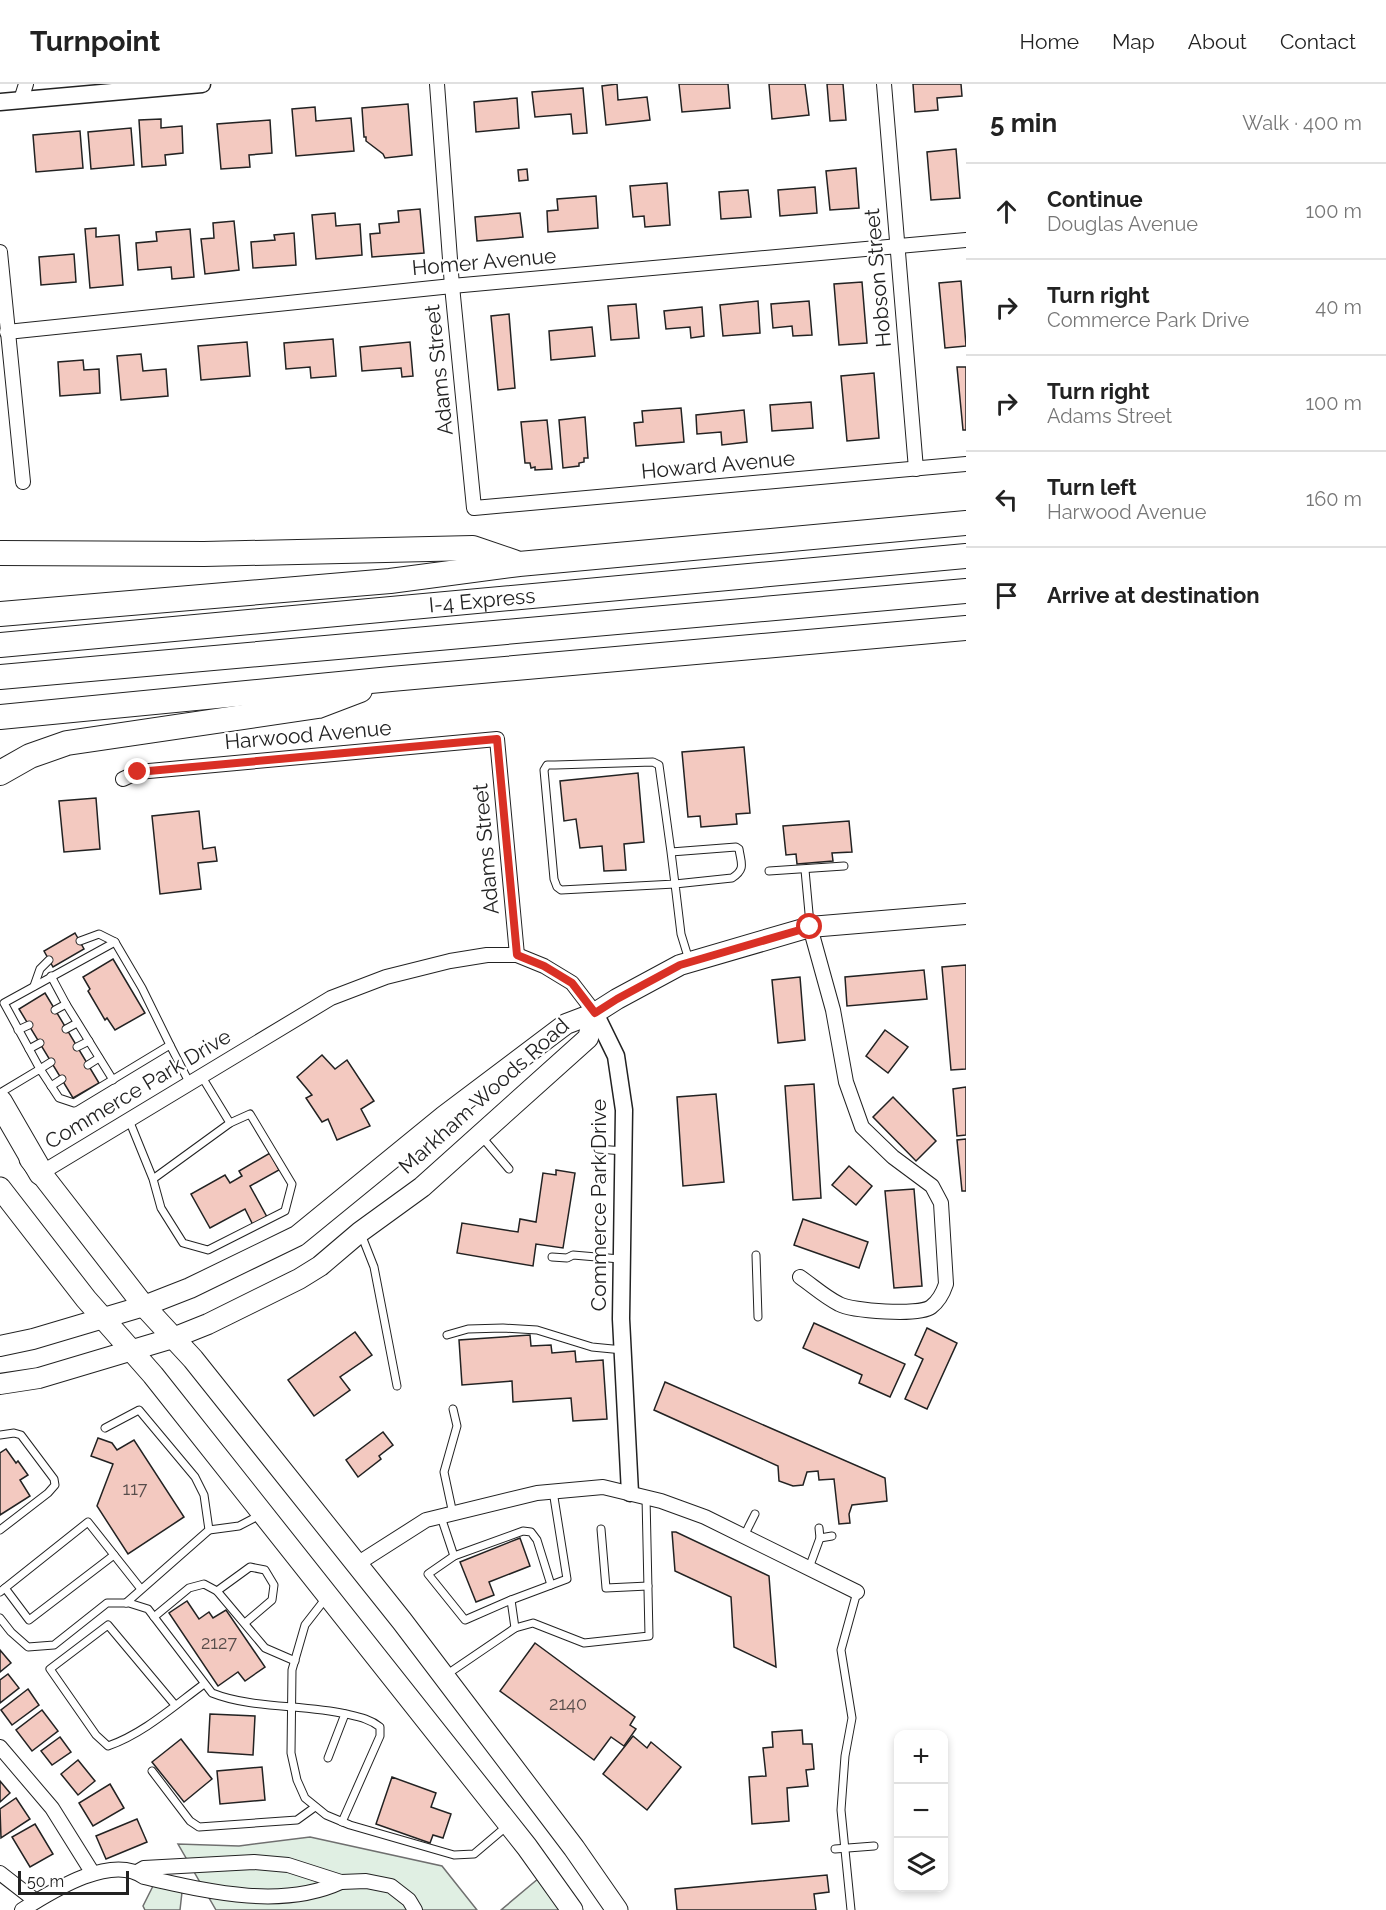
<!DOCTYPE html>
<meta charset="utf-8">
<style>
:root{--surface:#fff;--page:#f2f2f2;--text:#222;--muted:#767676;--line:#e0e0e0}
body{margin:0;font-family:Raleway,sans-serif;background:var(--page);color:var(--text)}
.controls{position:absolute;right:18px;bottom:18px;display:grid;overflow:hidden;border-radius:12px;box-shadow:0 3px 9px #0003}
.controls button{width:54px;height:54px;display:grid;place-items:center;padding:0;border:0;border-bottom:2px solid var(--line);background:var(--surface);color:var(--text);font:30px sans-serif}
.scale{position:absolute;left:18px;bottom:15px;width:111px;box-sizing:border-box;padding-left:6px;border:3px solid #222;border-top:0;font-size:16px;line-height:21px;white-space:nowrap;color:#222;-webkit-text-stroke:4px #fff;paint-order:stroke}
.stop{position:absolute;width:18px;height:18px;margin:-14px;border:4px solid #d93025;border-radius:50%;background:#fff}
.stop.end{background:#d93025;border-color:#fff;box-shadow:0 2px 6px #0008}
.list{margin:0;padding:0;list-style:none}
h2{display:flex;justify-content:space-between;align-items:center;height:78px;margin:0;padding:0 24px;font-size:26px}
h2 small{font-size:20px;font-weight:400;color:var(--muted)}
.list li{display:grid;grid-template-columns:39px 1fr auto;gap:18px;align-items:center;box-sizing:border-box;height:96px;padding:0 24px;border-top:2px solid var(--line)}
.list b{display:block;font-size:22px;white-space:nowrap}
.list p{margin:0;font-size:20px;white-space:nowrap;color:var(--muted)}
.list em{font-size:20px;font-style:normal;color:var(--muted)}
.icon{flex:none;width:33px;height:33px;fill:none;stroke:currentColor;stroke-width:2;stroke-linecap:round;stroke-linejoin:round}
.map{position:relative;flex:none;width:966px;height:1826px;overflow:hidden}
header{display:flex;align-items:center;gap:36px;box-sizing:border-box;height:84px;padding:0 30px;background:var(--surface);border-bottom:2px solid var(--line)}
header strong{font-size:28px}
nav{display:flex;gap:33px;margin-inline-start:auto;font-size:21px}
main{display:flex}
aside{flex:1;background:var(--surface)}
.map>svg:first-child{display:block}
.green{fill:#e0efe3;stroke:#6f6f6f;stroke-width:1.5}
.building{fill:#f3c9c0;stroke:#222;stroke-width:1.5}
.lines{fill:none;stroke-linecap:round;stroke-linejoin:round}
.service-casing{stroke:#222;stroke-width:9}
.minor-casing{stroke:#222;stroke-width:16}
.tertiary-casing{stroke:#222;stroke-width:19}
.secondary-casing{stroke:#222;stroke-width:22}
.primary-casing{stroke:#222;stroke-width:23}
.motorway-casing{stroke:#222;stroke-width:26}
.service{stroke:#fff;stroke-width:7}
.minor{stroke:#fff;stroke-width:14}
.tertiary{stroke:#fff;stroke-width:16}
.secondary{stroke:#fff;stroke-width:20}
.primary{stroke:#fff;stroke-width:21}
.motorway{stroke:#fff;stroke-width:24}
.route{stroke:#d93025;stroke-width:8}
.labels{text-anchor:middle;stroke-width:4.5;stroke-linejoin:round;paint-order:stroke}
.number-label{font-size:18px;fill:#564c4a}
.street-label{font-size:21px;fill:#222;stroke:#fff}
</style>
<header>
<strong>Turnpoint</strong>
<nav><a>Home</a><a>Map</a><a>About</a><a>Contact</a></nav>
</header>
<main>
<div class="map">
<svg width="966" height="1826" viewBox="0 0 966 1826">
<rect width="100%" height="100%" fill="#fff"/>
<g class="green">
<path d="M310 1753 442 1782 477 1826H216L178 1760 239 1762Z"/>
<path d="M539 1794 561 1826H501Z"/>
<path d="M153 1802 182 1808 180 1826H145L143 1822Z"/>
</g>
<g class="building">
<path d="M617 0 618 16 647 13 650 36 606 41 602 2Z"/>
<path d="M679 0H728L730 24 682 28Z"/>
<path d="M769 0H805L809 31 772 35Z"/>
<path d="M827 0H843L846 36 830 37Z"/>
<path d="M913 0H961L962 12 937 14 938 26 915 28Z"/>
<path d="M583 4 587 49 573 50 571 30 535 33 532 8Z"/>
<path d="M517 14 519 44 476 48 474 18Z"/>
<path d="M408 20 412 71 385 74 383 70 366 57V53H364L362 24Z"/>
<path d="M315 23 316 37 351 34 354 67 296 72 292 25Z"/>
<path d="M161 35V44L182 42 183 69 165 71 166 81 142 83 139 36Z"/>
<path d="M270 36 272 69 249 71 250 83 221 85 217 40Z"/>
<path d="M131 44 134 81 91 85 88 48Z"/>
<path d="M80 47 83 84 36 88 33 51Z"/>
<path d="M956 65 960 114 931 116 927 68Z"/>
<path d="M856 84 859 124 830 126 826 87Z"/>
<path d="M527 85 528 96 519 97 518 86Z"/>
<path d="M667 99 670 141 645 143 644 132 633 133 630 102Z"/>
<path d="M815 103 817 129 780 132 778 106Z"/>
<path d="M748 106 751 133 721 135 719 108Z"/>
<path d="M596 112 598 144 548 148 547 127 558 126 557 115Z"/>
<path d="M420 125 424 169 372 173 370 150 380 149 379 140 399 138 398 127Z"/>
<path d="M335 129 336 142 360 140 362 171 316 175 312 131Z"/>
<path d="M520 129 523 153 477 157 475 133Z"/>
<path d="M234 137 239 186 205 190 201 155 214 154 213 139Z"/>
<path d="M96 144V153L119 151 123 201 90 204 85 145Z"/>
<path d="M190 145 194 193 172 195 171 183 138 186 136 159 157 157 156 148Z"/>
<path d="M294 149 296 181 253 184 251 158 275 156 274 151Z"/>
<path d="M74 170 76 198 41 201 39 173Z"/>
<path d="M961 197 966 262 945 264 939 199Z"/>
<path d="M862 198 867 259 839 261 834 200Z"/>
<path d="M758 217 760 249 723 252 720 221Z"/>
<path d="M809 217 812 251 793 252 792 242 773 244 771 220Z"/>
<path d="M636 220 639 254 611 256 608 222Z"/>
<path d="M702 223 704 252 691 254 690 243 666 245 664 227Z"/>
<path d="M509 230 515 304 498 306 491 232Z"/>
<path d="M592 243 595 272 551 276 549 247Z"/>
<path d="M333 255 336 292 311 294 310 283 286 285 284 259Z"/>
<path d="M247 258 250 292 201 296 198 262Z"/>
<path d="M410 258 413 292 402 293 401 284 362 287 360 263Z"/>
<path d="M141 270 143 287 166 285 168 312 121 316 117 272Z"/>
<path d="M83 276 84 286 99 285 100 309 60 312 58 278Z"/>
<path d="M957 283H966V346H963Z"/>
<path d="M874 289 879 354 847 357 841 292Z"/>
<path d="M811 318 813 344 772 347 770 321Z"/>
<path d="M681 324 684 358 636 362 634 339 643 338 642 327Z"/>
<path d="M744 326 747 358 722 361 721 348 697 350 696 331Z"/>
<path d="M585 333 588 374H584V378L579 379V382L563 384 559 336Z"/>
<path d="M547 336 552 385 535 386V383L531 384 530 379H525L521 338Z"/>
<path d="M744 663 750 729 736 730 737 740 701 743 700 732 688 733 682 668Z"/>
<path d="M638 689 644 758 624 760 626 786 604 787 602 762 580 764 576 735 564 737 560 697Z"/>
<path d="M96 714 100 765 64 768 59 717Z"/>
<path d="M199 727 203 765 215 763 217 777 198 779 201 805 160 810 152 732Z"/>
<path d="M849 737 852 768 832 769 833 777 797 780 796 770 786 771 783 742Z"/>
<path d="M75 849 84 865 53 883 44 867Z"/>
<path d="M113 875 145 929 115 946 107 934 105 936 88 907 90 905 83 893Z"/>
<path d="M966 881V985L951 986 942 883Z"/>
<path d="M924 886 927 915 847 922 845 893Z"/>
<path d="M800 893 805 956 778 959 772 896Z"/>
<path d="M45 909 99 999 73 1014 19 925Z"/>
<path d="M885 946 908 963 888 989 866 972Z"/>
<path d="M322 971 335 985 347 976 374 1017 361 1025 370 1042 337 1056 328 1035 322 1038 306 1014 312 1011 297 993Z"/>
<path d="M814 1000 821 1114 793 1116 785 1002Z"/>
<path d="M966 1003V1051L957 1052 953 1005Z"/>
<path d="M716 1010 724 1098 683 1102 677 1013Z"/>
<path d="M893 1013 936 1057 916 1077 873 1033Z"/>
<path d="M966 1055V1107H962L957 1056Z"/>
<path d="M270 1069 279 1086 250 1102 267 1133 253 1141 245 1125 210 1144 191 1110 225 1091 230 1099 242 1092 239 1087Z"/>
<path d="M849 1082 872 1102 856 1121 832 1101Z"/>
<path d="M556 1086 575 1089 563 1164 536 1160 533 1182 457 1169 462 1139 518 1148 520 1135 536 1138 543 1089 556 1091Z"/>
<path d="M914 1105 922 1202 894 1204 885 1107Z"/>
<path d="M803 1135 868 1158 859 1184 794 1161Z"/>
<path d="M814 1239 905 1280 890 1313 859 1299 862 1291 803 1264Z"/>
<path d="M927 1244 957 1259 927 1325 905 1315 923 1275 915 1271Z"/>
<path d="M355 1248 372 1271 340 1293 350 1306 314 1332 288 1296Z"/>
<path d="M530 1251 531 1262 551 1261 552 1269 575 1267 576 1278 603 1276 607 1335 573 1337 571 1314 513 1318 512 1297 462 1301 459 1256Z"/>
<path d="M665 1298 885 1394 887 1417 852 1421 849 1430 850 1439 839 1440 834 1395 819 1396 818 1387 807 1388 803 1401 793 1402 779 1397 778 1382 654 1326Z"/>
<path d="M383 1348 393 1361 379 1372 381 1375 358 1393 346 1376Z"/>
<path d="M98 1354 112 1359 117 1366 134 1356 184 1433 128 1470 97 1422 113 1380 91 1372Z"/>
<path d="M6 1365 16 1379 18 1377 28 1391 20 1396 30 1412 0 1431V1369Z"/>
<path d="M672 1448H676L769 1492 776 1583 734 1563 731 1513 675 1487Z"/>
<path d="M520 1454 530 1482 489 1498 494 1511 476 1518 460 1478Z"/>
<path d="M187 1517 199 1535 209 1528 213 1534 226 1526 265 1583 245 1597 238 1588 218 1602 169 1529Z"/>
<path d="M535 1559 635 1633 630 1641 636 1645 624 1662 611 1653 594 1676 500 1607Z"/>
<path d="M0 1566 11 1579 0 1588Z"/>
<path d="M8 1590 19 1604 0 1619V1596Z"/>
<path d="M28 1605 39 1621 12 1641 1 1626Z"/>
<path d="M42 1626 58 1647 32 1667 16 1646Z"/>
<path d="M210 1630 255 1632 253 1671 208 1668Z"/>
<path d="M802 1646 803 1660H812L814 1685 806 1686 808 1702 787 1704 789 1737 752 1740 749 1693 766 1692 763 1664 773 1663 772 1648Z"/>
<path d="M633 1652 647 1664 651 1658 681 1683 647 1726 603 1690Z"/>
<path d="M60 1653 71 1668 52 1681 41 1667Z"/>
<path d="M181 1655 212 1695 184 1718 152 1678Z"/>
<path d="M78 1676 95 1697 78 1711 61 1690Z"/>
<path d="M262 1683 265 1716 220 1720 217 1687Z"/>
<path d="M392 1693 436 1709 431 1723 451 1730 443 1754 433 1751 430 1759 376 1740Z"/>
<path d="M0 1697 10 1709 0 1718Z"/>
<path d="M110 1700 124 1724 93 1742 79 1719Z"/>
<path d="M16 1714 30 1735 1 1754 0 1725Z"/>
<path d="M137 1735 147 1758 106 1775 96 1752Z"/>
<path d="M35 1740 53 1770 30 1783 12 1753Z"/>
<path d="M827 1791 829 1808 814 1810 816 1826H677L675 1805Z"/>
</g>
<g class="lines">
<defs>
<g id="service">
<path d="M671 768 659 681 653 678 555 681H547L544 686 554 795 557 803 561 806 675 800 671 768 736 763 739 765C741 779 746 785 732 794L675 800 681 850 689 876"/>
<path d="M805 786 810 840"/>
<path d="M769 787 844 782"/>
<path d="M80 857 99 850 115 858"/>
<path d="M51 892 66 920 113 996"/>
<path d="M34 902 40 885 49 876"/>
<path d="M55 926 66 920"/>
<path d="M66 945 77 939"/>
<path d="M18 946 29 941"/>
<path d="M77 963 89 957"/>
<path d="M29 965 40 959"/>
<path d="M51 978 40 985 4 919 115 858 142 904 170 961"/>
<path d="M88 981 99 974"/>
<path d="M202 993 230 1039"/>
<path d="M51 1002 62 995"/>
<path d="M0 1009 40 985 59 1014 74 1019 170 961 190 1000"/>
<path d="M129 1036 153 1095 161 1124 183 1159 208 1166 285 1127 292 1100 250 1030 230 1039 153 1095"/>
<path d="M481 1052 509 1085"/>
<path d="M598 1065 624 1067"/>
<path d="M361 1150 374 1183 397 1302"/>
<path d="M756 1171 758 1233"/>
<path d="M552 1173 567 1174 573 1171 620 1175"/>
<path d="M447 1251 468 1245 503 1244 537 1246 592 1263 623 1266"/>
<path d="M105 1344 139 1326 195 1393 204 1411 209 1446 126 1519"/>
<path d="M0 1351 14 1349 21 1351 54 1395 55 1401 48 1409 0 1446"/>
<path d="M453 1430 444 1388 457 1342 453 1325"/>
<path d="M441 1433 454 1472"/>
<path d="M601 1445 606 1504 648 1502"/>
<path d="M209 1446 239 1442 260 1431"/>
<path d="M744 1452 755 1430"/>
<path d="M820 1454 832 1452"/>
<path d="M809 1484 820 1454 819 1444"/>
<path d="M5 1504 29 1536 114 1471"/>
<path d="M217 1507 250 1483 265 1486 274 1501 272 1516 245 1539"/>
<path d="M0 1508 88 1438 141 1505"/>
<path d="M326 1514 305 1541 292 1586 291 1669 297 1696 305 1714 326 1731 350 1741 454 1771 474 1770 507 1742"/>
<path d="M511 1516 567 1495 553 1407"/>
<path d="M154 1533 189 1504 204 1500 217 1507 265 1564 295 1577"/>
<path d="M0 1534 11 1548 28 1563 54 1561 107 1519H129L148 1525 212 1609C252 1625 303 1620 346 1630 359 1633 370 1635 380 1643V1652L342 1738"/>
<path d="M515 1544 511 1516 465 1536 428 1490 454 1472 523 1447 531 1448 537 1456 551 1501"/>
<path d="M446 1591 515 1544 533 1539 584 1559 649 1552 646 1413"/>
<path d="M175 1621 108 1541 50 1585 96 1651 108 1662C143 1650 174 1622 204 1600"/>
<path d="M328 1674 345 1630"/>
<path d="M152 1687 190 1737 199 1743 297 1736 315 1723"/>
<path d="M835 1765 874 1762"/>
<path d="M851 1826 841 1726 845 1672 852 1634 841 1566 857 1508"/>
</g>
<g id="minor">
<path d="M437 0 452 202 474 424 966 380"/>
<path d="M884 0 916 385"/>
<path d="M21 16 26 0"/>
<path d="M0 168 23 398"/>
<path d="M7 248 452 202 966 156"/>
<path d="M123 695 138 688 497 655 517 871"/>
<path d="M41 1089 331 914 386 893 450 877 487 871H517L544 882 572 899 595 929"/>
<path d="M800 1193C813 1202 825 1213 839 1220 852 1227 919 1232 931 1223 939 1217 943 1209 946 1200L941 1119 932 1102 893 1073 862 1043 846 998 833 926 810 843"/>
<path d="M357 1480 426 1436 537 1409 603 1403 661 1417 705 1433 857 1508"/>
<path d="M0 1663 52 1724 92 1788"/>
<path d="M137 1788 144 1784 254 1778 288 1781 341 1798 366 1797 391 1802 409 1816 415 1826"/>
<path d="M0 1789 36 1817"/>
<path d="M22 1826C51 1808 111 1769 144 1793 206 1807 281 1826 341 1798"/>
</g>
<g id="tertiary">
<path d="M0 18 202 0"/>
<path d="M595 929 616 972 624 1026 621 1235 630 1409"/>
</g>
<g id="secondary">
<path d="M0 1262 33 1255 144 1222 190 1204 297 1152 444 1032 566 940 595 929 617 915 680 881 810 843 966 830"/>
<path d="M0 1300 39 1294 173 1254 208 1240 299 1195 320 1182 360 1148 422 1103 588 954 595 929"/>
</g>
<g id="primary">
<path d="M30 1075 144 1222 193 1275 402 1537 574 1764 617 1826"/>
<path d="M0 1104 86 1215 153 1291 527 1763 572 1826"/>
</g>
<g id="motorway">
<path d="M0 469 204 470 473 464 514 478"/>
<path d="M0 530 390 497 519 480 966 439"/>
<path id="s1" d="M0 561 966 472"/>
<path d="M0 593 966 507"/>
<path d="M0 633 391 595 966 544"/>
<path d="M0 689 30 672 67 659 318 622 360 606"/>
<path d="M0 1018 41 1089"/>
</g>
</defs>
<use href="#service" class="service-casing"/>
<use href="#minor" class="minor-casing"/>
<use href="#tertiary" class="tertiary-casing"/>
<use href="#secondary" class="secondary-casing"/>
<use href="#primary" class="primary-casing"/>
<use href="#motorway" class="motorway-casing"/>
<use href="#service" class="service"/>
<use href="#minor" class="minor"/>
<use href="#tertiary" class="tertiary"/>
<use href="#secondary" class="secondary"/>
<use href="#primary" class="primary"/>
<use href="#motorway" class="motorway"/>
</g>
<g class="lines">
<path class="route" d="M138 688 497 655 517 871 544 882 572 899 595 929 617 915 680 881 810 843"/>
</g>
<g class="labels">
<g class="number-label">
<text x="135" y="1411">117</text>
<text x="219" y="1565">2127</text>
<text x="568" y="1626">2140</text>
</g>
<g class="street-label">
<text transform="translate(484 178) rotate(-5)" y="7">Homer Avenue</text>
<text transform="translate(878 194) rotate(-95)" y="7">Hobson Street</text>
<text transform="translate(439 286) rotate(-96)" y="7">Adams Street</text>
<text transform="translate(718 381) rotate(-5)" y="7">Howard Avenue</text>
<text dy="7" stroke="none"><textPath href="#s1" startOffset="484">I-4 Express</textPath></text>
<text transform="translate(308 651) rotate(-5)" y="7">Harwood Avenue</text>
<text transform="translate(486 765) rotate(-95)" y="7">Adams Street</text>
<text transform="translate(138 1005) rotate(-31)" y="7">Commerce Park Drive</text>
<text transform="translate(484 1012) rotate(-42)" y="7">Markham Woods Road</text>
<text transform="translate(599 1121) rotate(-90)" y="7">Commerce Park Drive</text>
</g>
</g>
</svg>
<div class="controls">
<button>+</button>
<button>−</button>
<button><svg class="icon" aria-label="layers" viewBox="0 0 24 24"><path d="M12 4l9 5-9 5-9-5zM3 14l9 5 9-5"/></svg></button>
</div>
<div class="scale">50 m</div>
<div class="stop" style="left:810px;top:843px"></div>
<div class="stop end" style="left:138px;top:688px"></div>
</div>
<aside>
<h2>5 min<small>Walk · 400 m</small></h2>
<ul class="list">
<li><svg class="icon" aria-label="ahead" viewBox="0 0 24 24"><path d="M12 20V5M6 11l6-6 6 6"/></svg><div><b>Continue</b><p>Douglas Avenue</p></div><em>100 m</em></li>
<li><svg class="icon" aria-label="right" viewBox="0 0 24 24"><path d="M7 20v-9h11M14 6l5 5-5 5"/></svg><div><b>Turn right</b><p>Commerce Park Drive</p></div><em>40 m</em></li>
<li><svg class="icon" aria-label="right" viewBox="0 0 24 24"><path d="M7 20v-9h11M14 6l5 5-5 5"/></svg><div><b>Turn right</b><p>Adams Street</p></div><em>100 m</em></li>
<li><svg class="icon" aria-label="left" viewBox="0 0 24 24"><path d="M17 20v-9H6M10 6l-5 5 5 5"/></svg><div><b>Turn left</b><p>Harwood Avenue</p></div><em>160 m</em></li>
<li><svg class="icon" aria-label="arrive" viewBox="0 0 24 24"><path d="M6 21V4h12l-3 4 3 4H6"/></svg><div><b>Arrive at destination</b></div></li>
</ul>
</aside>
</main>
